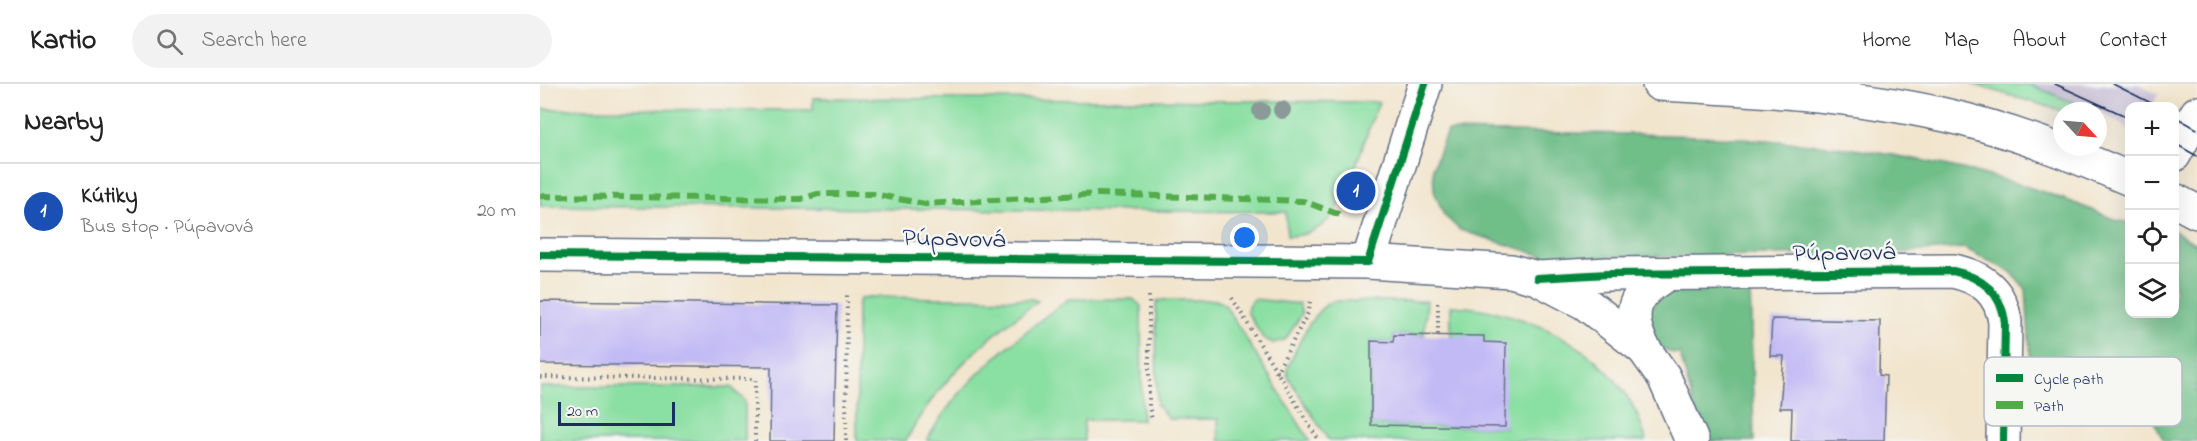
<!DOCTYPE html>
<meta charset="utf-8">
<style>
:root{--surface:#fff;--page:#f2f2f2;--text:#222;--muted:#767676;--line:#e0e0e0;--accent:#111827}
body{margin:0;font-family:"Indie Flower",sans-serif;background:var(--page);color:var(--text)}
.controls{position:absolute;right:18px;top:18px;display:grid;overflow:hidden;border-radius:12px;box-shadow:0 6px 24px #0002}
.controls button{width:54px;height:54px;display:grid;place-items:center;padding:0;border:0;border-bottom:2px solid var(--line);background:var(--surface);color:var(--text);font:30px sans-serif}
.compass{position:absolute;left:1513px;top:18px;width:54px;height:54px;border-radius:50%;background:var(--surface);box-shadow:0 6px 24px #0002;rotate:116deg}
.scale{position:absolute;left:18px;bottom:15px;width:117px;box-sizing:border-box;padding-left:6px;border:3px solid #1b2f5e;border-top:0;font-size:16px;line-height:21px;white-space:nowrap;color:#1b2f5e;-webkit-text-stroke:4px #f6f6f2;paint-order:stroke}
.you{position:absolute;left:705px;top:154px;width:21px;height:21px;margin:-15px;border:4px solid #fff;border-radius:50%;background:#1a73e8;box-shadow:0 0 0 9px #1a73e833}
.badge{display:grid;place-items:center;width:39px;height:39px;border-radius:50%;background:var(--accent);color:#fff;font-size:20px;font-weight:700}
.pin{position:absolute;translate:-50% -50%;border:3px solid #fff;box-shadow:0 2px 6px #0006}
.list{margin:0;padding:0;list-style:none}
h2{display:flex;justify-content:space-between;align-items:center;height:78px;margin:0;padding:0 24px;font-size:26px}
h2 small{font-size:20px;font-weight:400;color:var(--muted)}
.list li{display:grid;grid-template-columns:39px 1fr auto;gap:18px;align-items:center;box-sizing:border-box;height:96px;padding:0 24px;border-top:2px solid var(--line)}
.list b{display:block;font-size:22px;white-space:nowrap}
.list p{margin:0;font-size:20px;white-space:nowrap;color:var(--muted)}
.list em{font-size:20px;font-style:normal;color:var(--muted)}
.icon{flex:none;width:33px;height:33px;fill:none;stroke:currentColor;stroke-width:2;stroke-linecap:round;stroke-linejoin:round}
.map{position:relative;flex:none;width:1657px;height:357px;overflow:hidden}
header{display:flex;align-items:center;gap:36px;box-sizing:border-box;height:84px;padding:0 30px;background:var(--surface);border-bottom:2px solid var(--line)}
header strong{font-size:28px}
nav{display:flex;gap:33px;margin-inline-start:auto;font-size:21px}
.search{width:420px;height:54px;background:var(--page);display:flex;align-items:center;gap:15px;box-sizing:border-box;padding:0 21px;border-radius:33px;color:var(--muted);font-size:22px}
main{display:flex}
aside{flex:1;background:var(--surface)}
.map>svg:first-child{display:block}
.industrial{fill:#c8bfd8}
.green{fill:#8adfa2;stroke:#528780;stroke-width:1.5}
.forest{fill:#6fbe88;stroke:#457673;stroke-width:1.5}
.building{fill:#c2baf5}
.lines{fill:none;stroke-linecap:round;stroke-linejoin:round}
.minor-casing{stroke:#666f85;stroke-width:36}
.major-casing{stroke:#666f85;stroke-width:36}
.path{stroke:#666f85;stroke-width:4;stroke-dasharray:1.5 4.5;stroke-linecap:butt}
.minor{stroke:#fff;stroke-width:33}
.major{stroke:#fff;stroke-width:33}
.tram{stroke:#1b2f5e;stroke-width:1.5}
.quiet{stroke:#52ab49;stroke-width:6;stroke-dasharray:12 6;stroke-linecap:butt}
.cycleway-casing{stroke:#f6f6f2;stroke-width:11}
.cycleway{stroke:#00873e;stroke-width:8}
.tree{fill:#8b9999}
.labels{text-anchor:middle;stroke-width:5;stroke-linejoin:round;paint-order:stroke}
.street-label{font-size:26px;fill:#1b2f5e;stroke:#f6f6f2}
.key{fill:#f6f6f2;stroke:#b4bac6;stroke-width:1.5}
.key-label{font-size:16px;fill:#1b2f5e}
</style>
<header>
<strong>Kartio</strong>
<div class="search"><svg class="icon" aria-label="search" viewBox="0 0 24 24"><circle cx="10" cy="10" r="6"/><path d="M15 15l6 6"/></svg>Search here</div>
<nav><a>Home</a><a>Map</a><a>About</a><a>Contact</a></nav>
</header>
<main>
<aside>
<h2>Nearby<small></small></h2>
<ul class="list">
<li><span class="badge" style="background:#1a4fb4">1</span><div><b>Kútiky</b><p>Bus stop · Púpavová</p></div><em>20 m</em></li>
</ul>
</aside>
<div class="map">
<svg width="1657" height="357" viewBox="0 0 1657 357">
<rect width="100%" height="100%" fill="#f6f6f2"/>
<filter id="ink" filterUnits="userSpaceOnUse"><feTurbulence type="fractalNoise" baseFrequency=".0167" numOctaves="2"/><feDisplacementMap in="SourceGraphic" scale="12" xChannelSelector="R" yChannelSelector="G"/><feConvolveMatrix kernelMatrix="1 2 1 2 8 2 1 2 1" color-interpolation-filters="sRGB"/></filter>
<filter id="wash" filterUnits="userSpaceOnUse"><feTurbulence type="fractalNoise" baseFrequency=".008" numOctaves="4" result="noise"/><feDisplacementMap in="SourceGraphic" scale="24" xChannelSelector="R" yChannelSelector="G"/><feGaussianBlur stdDeviation="1.35" result="paint"/><feColorMatrix in="noise" values="0 0 0 0 0 0 0 0 0 0 0 0 0 0 0 0 0 1.4 0 .05"/><feComposite in="paint" operator="in"/></filter>
<g filter="url(#wash)">
<rect width="100%" height="100%" fill="#f2e5cd"/>
<path class="industrial" d="M1489 0H1598L1618 10 1612 22H1590L1589 45 1558 27Z"/>
<g class="green">
<path d="M1432 0H1489L1554 27H1522Z"/>
<path d="M273 14 839 18C831 38 824 58 817 79 804 115 792 152 747 152L746 128 0 122V25L273 26Z"/>
<path d="M328 213 492 215 498 217C445 255 396 298 366 357H317V223L320 215Z"/>
<path d="M528 215H593L601 222 602 336H544V357H387C414 302 479 252 528 215Z"/>
<path d="M714 215 759 220 762 230 745 256 733 259 723 254 707 228 709 220Z"/>
<path d="M623 216H676L685 221 770 357H679L678 335H629L617 321 616 222 617 217Z"/>
<path d="M793 217H887L884 251H854L853 258 831 257V341L965 343 944 258 911 252V222C991 225 1086 271 1106 357H789L748 293 747 285C758 263 770 227 793 217Z"/>
<path d="M0 303H191L205 317V357H0Z"/>
</g>
<g class="forest">
<path d="M907 47C1136 52 1363 41 1578 137L1589 138 1590 230H1634L1635 147 1657 161V357H1624L1603 316 1498 313 1490 270 1486 205 1471 188 1424 164 1353 169 1010 174 920 146 904 131 894 107 893 83Z"/>
<path d="M1210 201 1214 357H1163L1140 270C1103 268 1098 215 1134 205 1151 200 1191 202 1210 201Z"/>
</g>
<g id="blocks">
<g class="building">
<path d="M0 217 297 221 294 357H230L231 283 0 280Z"/>
<path d="M1232 235 1340 237 1339 291 1346 292 1344 357H1251L1252 324H1240L1244 272H1230Z"/>
<path d="M854 251 944 252V258L966 259 965 343 831 341V257L853 258Z"/>
</g>
</g>
</g>
<g filter="url(#ink)">
<use href="#blocks" fill-opacity="0" stroke="#666f85" stroke-width="1.5"/>
<g class="lines">
<defs>
<g id="minor">
<path d="M1634 71 1657 29"/>
<path d="M0 171 828 178 971 187 997 194 1045 219 1104 265 1124 293 1152 357"/>
<path d="M828 178 885 0"/>
<path d="M999 194 1068 190 1413 187C1442 193 1461 208 1465 238L1463 357"/>
<path d="M1104 265C1085 229 1093 209 1128 190"/>
</g>
<g id="major">
<path d="M1119 0C1215 5 1311 10 1405 31 1468 45 1530 69 1590 95"/>
<path d="M1634 116 1657 128"/>
</g>
</defs>
<use href="#minor" class="minor-casing"/>
<use href="#major" class="major-casing"/>
<g class="path">
<path d="M609 212V322L612 336"/>
<path d="M692 214 779 357"/>
<path d="M898 219V251"/>
<path d="M736 289 769 227 770 215"/>
<path d="M0 293 215 295V357"/>
<path d="M306 357 307 211"/>
</g>
<use href="#minor" class="minor"/>
<use href="#major" class="major"/>
<g class="tram">
<path d="M1515 0 1590 34"/>
<path d="M1573 0 1617 22"/>
<path d="M1634 32 1657 45"/>
<path d="M1634 59 1657 72"/>
</g>
<path class="quiet" d="M0 112 261 115 278 110H333L385 120 558 110 763 117 803 132"/>
<defs>
<g id="cycleway">
<path d="M0 171 828 178 885 0"/>
<path d="M997 194 1068 190 1413 187C1442 193 1461 208 1465 238L1463 357"/>
</g>
</defs>
<use href="#cycleway" class="cycleway-casing"/>
<use href="#cycleway" class="cycleway"/>
</g>
<g class="tree">
<circle cx="742" cy="26" r="9"/>
<circle cx="721" cy="27" r="9"/>
</g>
</g>
<g class="labels">
<g class="street-label">
<text transform="translate(414 153) rotate(1)" y="9">Púpavová</text>
<text transform="translate(1304 167) rotate(-1)" y="9">Púpavová</text>
</g>
</g>
<rect x="1444" y="273" width="198" height="69" rx="9" class="key"/>
<rect x="1456" y="290" width="27" height="8" fill="#00873e"/>
<rect x="1456" y="317" width="27" height="8" fill="#52ab49"/>
<g class="key-label">
<text x="1494" y="300">Cycle path</text>
<text x="1494" y="327">Path</text>
</g>
</svg>
<div class="controls">
<button>+</button>
<button>−</button>
<button><svg class="icon" aria-label="locate" viewBox="0 0 24 24"><circle cx="12" cy="12" r="6"/><path d="M12 2v4M12 18v4M2 12h4M18 12h4"/></svg></button>
<button><svg class="icon" aria-label="layers" viewBox="0 0 24 24"><path d="M12 4l9 5-9 5-9-5zM3 14l9 5 9-5"/></svg></button>
</div>
<svg class="compass" viewBox="-18 -18 36 36"><path d="M0-13l5 13h-10z" fill="#e53935"/><path d="M0 13l5-13h-10z" fill="#767676"/></svg>
<div class="scale">20 m</div>
<div class="you"></div>
<div class="pin badge" style="left:816px;top:107px;background:#1a4fb4">1</div>
</div>
</main>
